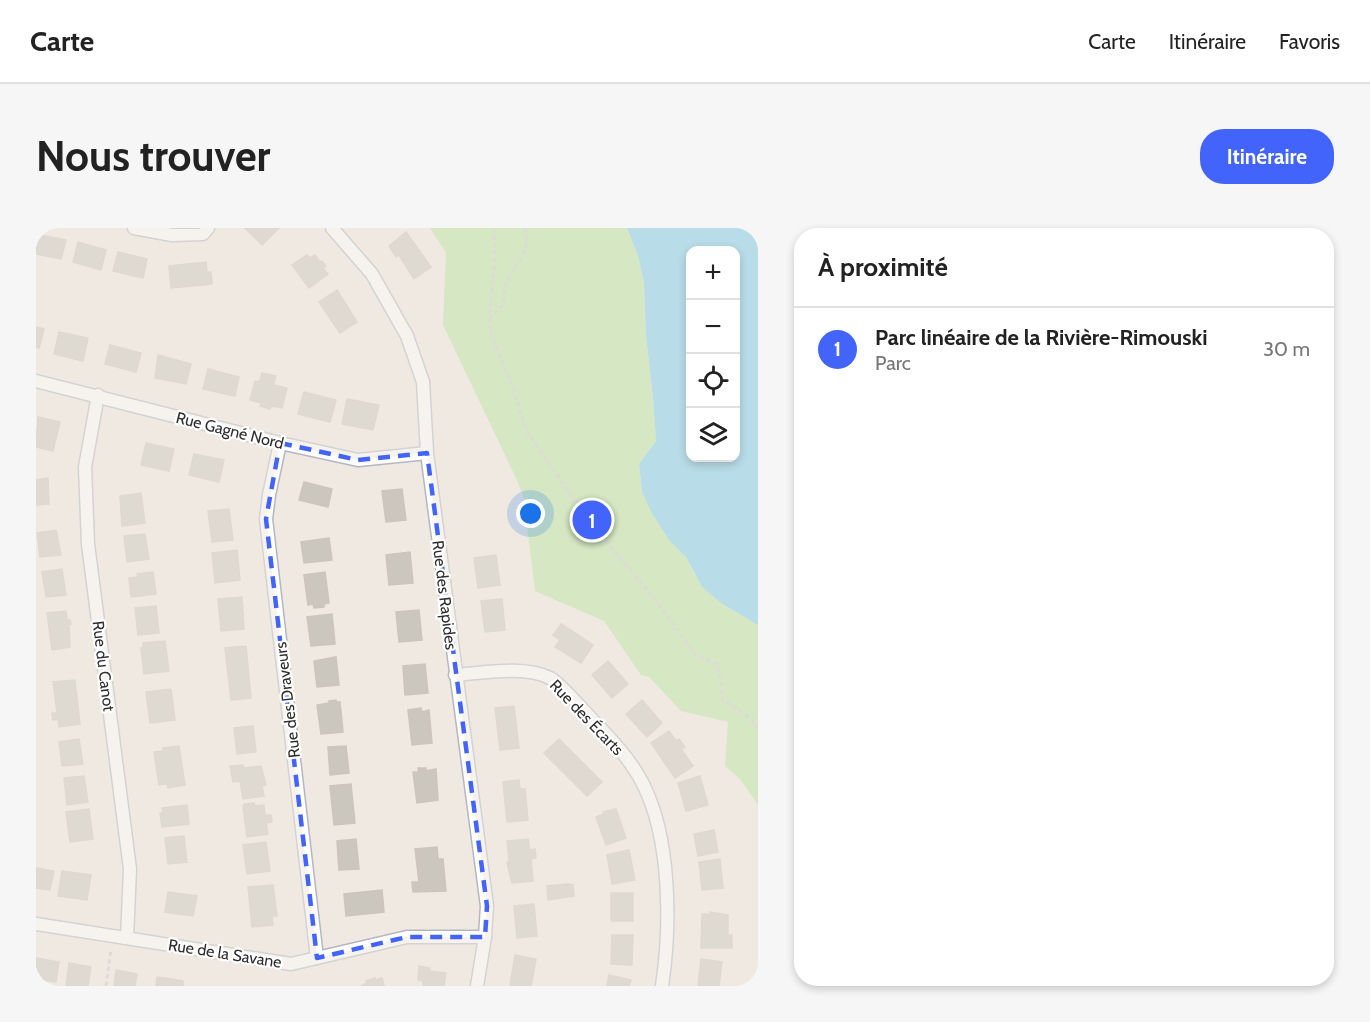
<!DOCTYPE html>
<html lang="fr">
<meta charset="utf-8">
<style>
:root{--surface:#fff;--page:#f6f6f6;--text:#222;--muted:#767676;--line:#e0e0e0;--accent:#4264fb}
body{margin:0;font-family:Cabin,sans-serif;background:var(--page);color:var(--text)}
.controls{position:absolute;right:18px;top:18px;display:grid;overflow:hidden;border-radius:12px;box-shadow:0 3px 9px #0003}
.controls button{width:54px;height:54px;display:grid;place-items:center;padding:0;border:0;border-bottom:2px solid var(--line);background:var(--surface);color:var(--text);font:30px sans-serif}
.you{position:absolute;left:495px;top:286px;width:21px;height:21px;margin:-15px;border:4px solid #fff;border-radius:50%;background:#1a73e8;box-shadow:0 0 0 9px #1a73e833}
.badge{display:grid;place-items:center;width:39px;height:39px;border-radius:50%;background:var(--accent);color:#fff;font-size:20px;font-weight:700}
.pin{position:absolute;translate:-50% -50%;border:3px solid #fff;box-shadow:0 2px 6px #0006}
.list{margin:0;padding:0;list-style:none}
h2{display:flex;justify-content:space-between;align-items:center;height:78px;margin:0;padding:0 24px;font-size:26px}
h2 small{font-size:20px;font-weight:400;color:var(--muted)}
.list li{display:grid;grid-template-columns:39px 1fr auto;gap:18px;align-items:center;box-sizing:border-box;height:84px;padding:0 24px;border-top:2px solid var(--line)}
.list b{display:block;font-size:22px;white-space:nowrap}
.list p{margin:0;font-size:20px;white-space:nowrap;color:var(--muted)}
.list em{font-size:20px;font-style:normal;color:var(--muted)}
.icon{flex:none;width:33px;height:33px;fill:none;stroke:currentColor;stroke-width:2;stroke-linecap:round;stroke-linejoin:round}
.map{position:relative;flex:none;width:722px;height:758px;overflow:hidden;border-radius:24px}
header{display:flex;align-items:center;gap:36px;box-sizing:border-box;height:84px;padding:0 30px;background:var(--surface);border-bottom:2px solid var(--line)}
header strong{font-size:28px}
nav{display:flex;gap:33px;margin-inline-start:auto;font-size:21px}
.intro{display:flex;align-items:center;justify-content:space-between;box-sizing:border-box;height:144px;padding:0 36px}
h1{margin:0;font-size:42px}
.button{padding:15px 27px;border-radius:24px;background:var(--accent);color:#fff;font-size:21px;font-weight:700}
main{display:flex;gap:36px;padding:0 36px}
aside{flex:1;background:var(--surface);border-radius:24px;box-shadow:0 3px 9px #0003}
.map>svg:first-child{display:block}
.green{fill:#b6e59e}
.water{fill:#75cff0;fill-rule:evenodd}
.building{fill:#cbc7bf;stroke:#cbc5ba;stroke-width:1.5}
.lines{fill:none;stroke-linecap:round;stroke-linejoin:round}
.street-casing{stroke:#b4b7c1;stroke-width:15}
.path{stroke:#c9c9c9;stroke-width:3;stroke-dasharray:4.5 3;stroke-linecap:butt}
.street{stroke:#fff;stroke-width:12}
.marked{fill:none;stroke:#4264fb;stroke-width:4.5;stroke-dasharray:12 8;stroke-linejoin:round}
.labels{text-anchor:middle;stroke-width:4.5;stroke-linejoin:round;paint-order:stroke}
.street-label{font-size:16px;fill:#2e2e2e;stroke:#fff}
</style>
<header>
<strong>Carte</strong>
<nav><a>Carte</a><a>Itinéraire</a><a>Favoris</a></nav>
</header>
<div class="intro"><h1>Nous trouver</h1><a class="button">Itinéraire</a></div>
<main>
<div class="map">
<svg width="722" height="758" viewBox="0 0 722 758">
<rect width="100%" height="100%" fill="#efe9e1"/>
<path class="green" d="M394 0H591L602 28 608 55 610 108 617 170 620 213 603 236 606 264 650 329 659 347 688 377 722 397V577L704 551 689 538 692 494 645 483 613 449 605 447 568 393 499 363 491 298 494 285 480 250 407 97 410 25Z"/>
<path class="water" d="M591 0H719L722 11V397L688 377 666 359 650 329 633 312 616 285 606 264 603 236 620 213 617 170 610 108 608 55 602 28ZM654 22H700V230H654Z"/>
<g class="building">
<path d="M209 0H243L226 17Z"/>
<path d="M370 4 395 39 378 51 363 27 360 29 353 18Z"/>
<path d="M0 6 30 12 25 31 0 26Z"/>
<path d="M42 14 70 22 65 42 37 34Z"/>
<path d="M82 24 111 31 107 50 77 43Z"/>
<path d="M271 27 274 30 279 27 284 34 286 33 290 38 287 40 292 46 273 60 256 37Z"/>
<path d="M170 34 171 44H175L176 56 135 60 133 38Z"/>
<path d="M301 62 321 94 304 105 283 74Z"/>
<path d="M0 99 8 101 3 120 0 119Z"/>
<path d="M23 104 52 110 47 133 18 126Z"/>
<path d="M74 117 105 125 100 144 69 136Z"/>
<path d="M122 127 155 136 150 156 119 150Z"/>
<path d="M172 141 203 149 199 168 167 161Z"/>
<path d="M226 145 240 148 237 157 251 160 246 180 235 178 234 181 224 178 225 175 214 172 219 153 222 154 224 152Z"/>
<path d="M268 164 300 172 294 194 262 186Z"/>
<path d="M311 171 343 177 337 202 306 196Z"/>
<path d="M2 189 24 194 17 223 0 219Z"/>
<path d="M110 215 138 221 133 243 105 237Z"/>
<path d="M158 226 188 232 183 254 153 247Z"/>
<path d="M12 250 13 276 0 277V252Z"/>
<path d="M268 254 296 261 292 279 263 272Z"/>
<path d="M366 261 370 292 350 294 346 263Z"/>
<path d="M105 265 109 295 86 298 84 268Z"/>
<path d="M193 281 197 312 176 314 172 283Z"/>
<path d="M20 302 25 327 4 329 1 305Z"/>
<path d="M109 306 113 331 91 334 88 308Z"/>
<path d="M293 310 296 332 268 335 265 314Z"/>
<path d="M201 322 204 352 179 355 176 325Z"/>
<path d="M374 324 377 355 353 357 350 327Z"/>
<path d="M460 327 464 357 442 360 438 330Z"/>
<path d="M26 341 30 367 10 369 6 344Z"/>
<path d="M117 344 120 366 95 369 93 350 102 349 101 346Z"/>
<path d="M289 344 293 375 288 376V379L278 380 277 376 272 377 268 347Z"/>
<path d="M206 369 208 401 185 403 182 371Z"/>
<path d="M466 371 469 402 449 404 445 373Z"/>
<path d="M120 378 123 405 102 407 99 380Z"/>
<path d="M383 382 386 412 363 414 360 384Z"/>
<path d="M30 383 31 392H34L35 396 33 397 34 419 16 422 11 385Z"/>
<path d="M296 386 299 416 275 418 271 389Z"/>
<path d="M525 396 557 417 545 435 519 419 524 412 517 407Z"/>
<path d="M129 413 133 443 108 446 105 420H107V415Z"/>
<path d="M210 418 215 470 195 472 189 420Z"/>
<path d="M300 429 303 457 281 459 278 433Z"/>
<path d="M572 433 592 456 576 470 556 447Z"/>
<path d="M389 436 392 465 369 467 367 438Z"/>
<path d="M39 452 44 496 23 499 22 491 17 492 16 485H21L17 454Z"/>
<path d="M135 461 139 492 114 495 110 464Z"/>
<path d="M300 472V474H304L307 504 285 506 281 477 293 475V473Z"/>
<path d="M606 472 626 495 611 509 590 486Z"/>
<path d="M478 478 483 520 464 522 459 480Z"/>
<path d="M385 480 386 484 393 482 396 515 376 517 372 482Z"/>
<path d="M217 498 220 524 201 526 198 500Z"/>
<path d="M633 503 640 513 643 511 649 519 645 521 657 538 639 550 615 515Z"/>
<path d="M43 511 47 536 26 538 23 514Z"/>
<path d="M523 511 566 554 551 568 508 525Z"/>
<path d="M143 518 149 557 132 560 131 556 123 557 118 524 127 523V520Z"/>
<path d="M310 518 313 545 294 547 292 519Z"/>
<path d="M207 537 208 540 225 538 230 557 226 558 228 568 207 571 204 553 197 554 194 538Z"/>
<path d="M382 540H390V543L400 541 402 572 381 575 377 544H383Z"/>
<path d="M48 548 52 574 31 577 28 550Z"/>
<path d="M664 548 672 577 650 583 642 555Z"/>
<path d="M483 552 484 561H489L492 592 471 594 467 554Z"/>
<path d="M315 556 319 595 298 597 294 558Z"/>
<path d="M218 575 219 578 228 577 229 587H235L236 594 230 595 232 606 211 609 207 579 208 576Z"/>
<path d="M151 577 153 596 126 599 124 585H127L126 580Z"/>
<path d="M53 581 57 611 34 614 30 584Z"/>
<path d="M580 581 590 610 570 617 560 589 568 586 567 584Z"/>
<path d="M678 602 682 624 662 628 658 606Z"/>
<path d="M148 608 151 634 132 636 129 610Z"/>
<path d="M320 611 323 641 303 642 301 613Z"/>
<path d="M492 611 494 622 499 621 500 630 495 631 497 653 476 655 471 635 473 632 471 613Z"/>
<path d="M230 614 234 643 211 646 207 617Z"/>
<path d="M401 619 402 631H407L410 663 377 664 376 654H383L379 621Z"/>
<path d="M593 622 599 652 576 656 571 627Z"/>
<path d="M684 631 687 660 666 662 663 634Z"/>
<path d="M0 640 18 643 14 662 0 660Z"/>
<path d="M26 643 55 647 51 672 22 668Z"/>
<path d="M532 656 537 657 538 668 512 672 511 658Z"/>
<path d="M237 657 241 688H236L237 697 216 699 212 659Z"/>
<path d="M346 662 348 684 310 688 308 666Z"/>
<path d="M132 664 161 668 157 688 129 684Z"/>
<rect x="575" y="665" width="22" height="28"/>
<path d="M498 676 501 708 481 710 478 678Z"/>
<path d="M674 684 692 687V707H696V720H665L666 686H674Z"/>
<path d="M576 707H597L596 737 575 736Z"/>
<path d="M479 727 500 731 495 758H474Z"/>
<path d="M0 730 23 734 20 754 0 751Z"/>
<path d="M665 731 686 734 683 758H662Z"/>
<path d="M33 735 55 739 52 758H30Z"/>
<path d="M383 738 394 740 393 743 410 745 408 758H387V753L382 752Z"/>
<path d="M80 742 101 746 99 758H78Z"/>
<path d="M573 747 595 752 593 758H571Z"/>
<path d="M121 749 147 753V758H120Z"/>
<path d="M339 750 340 752 346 750 348 758H325L331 755 330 753Z"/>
</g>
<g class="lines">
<defs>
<g id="street">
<path d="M98 0 136 7 167 6 172 0"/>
<path d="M296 0 336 46 371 108 387 154 391 225 451 678 449 709 441 758"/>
<path d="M0 153 244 215 322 232 391 225"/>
<path d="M62 167 49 239 52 316 94 641 91 710"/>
<path d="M244 215 233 267 230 291 281 730"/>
<path d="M419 447C447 445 489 437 514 450 524 455 544 479 553 488 573 509 594 530 607 556 635 611 635 698 626 758"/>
<path d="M0 696 255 736 371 709H449"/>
</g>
</defs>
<use href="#street" class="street-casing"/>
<g class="path">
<path d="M458 0 459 32 453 88 455 107 479 164 483 181 492 205 553 293 622 375 659 427 681 436 686 462V471C699 481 713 485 722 501"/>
<path d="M453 91 467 77C468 69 468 59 471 53 482 30 494 29 489 0"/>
<path d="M70 758 75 721"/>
</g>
<use href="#street" class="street"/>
</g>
<path d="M0 0H722V758H0ZM244 215 322 232 391 225 451 678 449 709H371L281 730 230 291Z" fill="#efe9e1" fill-opacity=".55" fill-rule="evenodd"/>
<path class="marked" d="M244 215 322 232 391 225 451 678 449 709H371L281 730 230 291Z"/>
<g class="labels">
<g class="street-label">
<text transform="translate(194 202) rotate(14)" y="6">Rue Gagné Nord</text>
<text transform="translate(409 367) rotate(83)" y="6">Rue des Rapides</text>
<text transform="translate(68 438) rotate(83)" y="6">Rue du Canot</text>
<text transform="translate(251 472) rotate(-97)" y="6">Rue des Draveurs</text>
<text transform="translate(551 489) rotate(46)" y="6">Rue des Écarts</text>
<text transform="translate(189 725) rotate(9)" y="6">Rue de la Savane</text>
</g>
</g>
</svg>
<div class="controls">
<button>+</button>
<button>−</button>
<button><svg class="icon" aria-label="locate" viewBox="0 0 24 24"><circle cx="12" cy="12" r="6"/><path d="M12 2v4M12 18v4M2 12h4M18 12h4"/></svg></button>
<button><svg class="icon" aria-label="layers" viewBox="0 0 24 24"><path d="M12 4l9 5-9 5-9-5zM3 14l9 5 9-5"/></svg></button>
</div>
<div class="you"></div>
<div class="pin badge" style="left:556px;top:292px">1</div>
</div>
<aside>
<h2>À proximité<small></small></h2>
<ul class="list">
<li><span class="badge">1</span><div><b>Parc linéaire de la Rivière-Rimouski</b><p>Parc</p></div><em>30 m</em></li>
</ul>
</aside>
</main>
